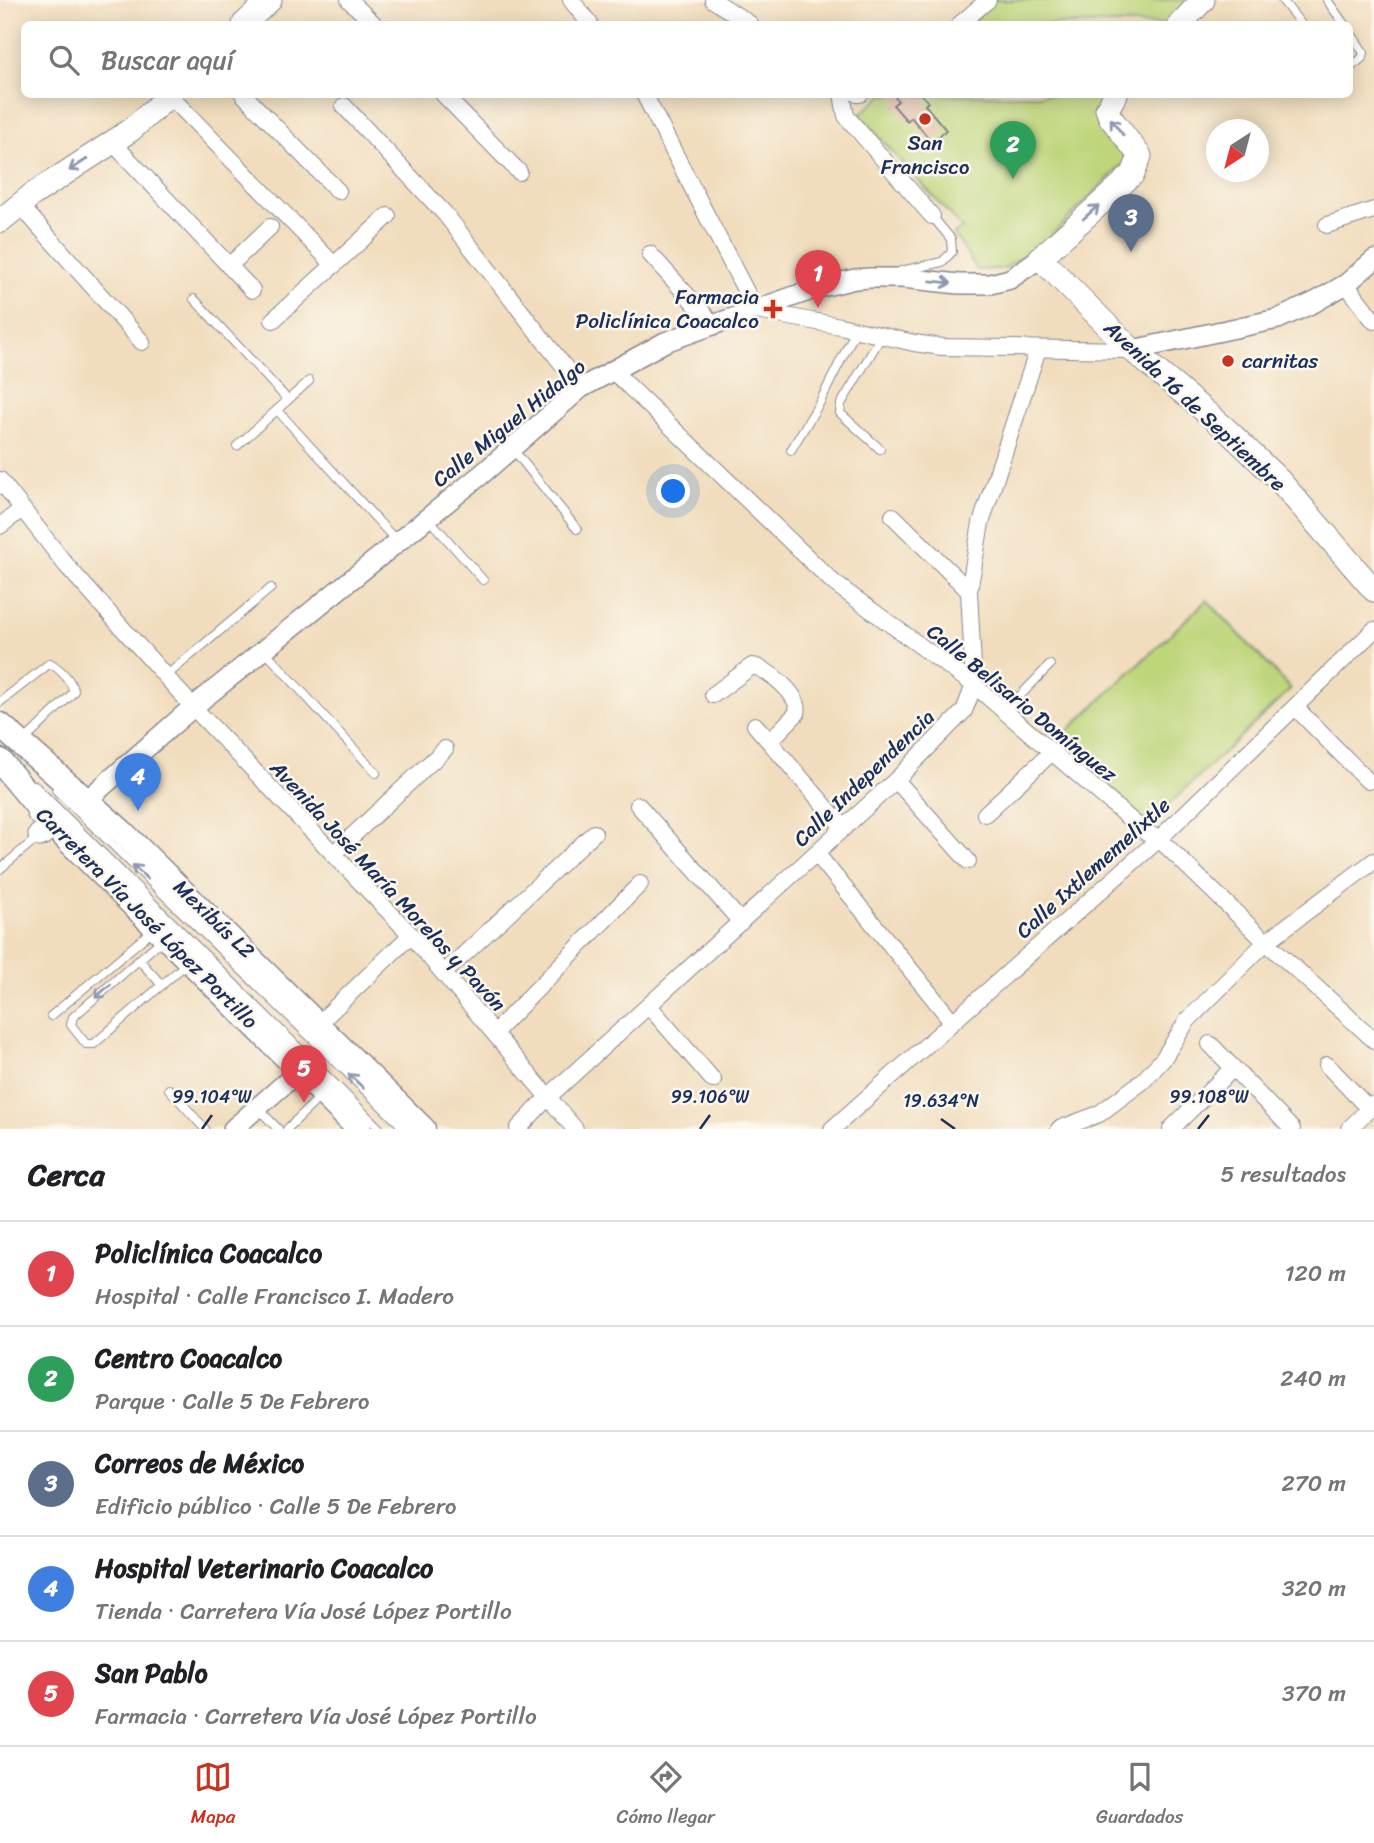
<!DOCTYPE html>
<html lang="es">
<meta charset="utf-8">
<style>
:root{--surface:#fff;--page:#f6f6f6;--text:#202124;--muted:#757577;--line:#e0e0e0;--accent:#c8321e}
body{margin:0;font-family:Sriracha,sans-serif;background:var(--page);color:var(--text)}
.compass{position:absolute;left:1206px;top:119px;width:63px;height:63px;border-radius:50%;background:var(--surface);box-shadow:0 4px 18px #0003;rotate:216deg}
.you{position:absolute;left:674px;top:492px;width:24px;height:24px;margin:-18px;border:5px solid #fff;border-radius:50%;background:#1a73e8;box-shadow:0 0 0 10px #1a73e833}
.badge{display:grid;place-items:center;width:46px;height:46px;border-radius:50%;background:var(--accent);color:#fff;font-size:23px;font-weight:700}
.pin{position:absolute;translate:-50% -58px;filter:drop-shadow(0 2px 4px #0008)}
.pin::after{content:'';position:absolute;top:37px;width:24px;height:21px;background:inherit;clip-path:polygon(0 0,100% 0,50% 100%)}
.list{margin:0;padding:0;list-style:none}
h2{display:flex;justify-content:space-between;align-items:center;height:91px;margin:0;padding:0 28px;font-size:30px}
h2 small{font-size:23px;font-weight:400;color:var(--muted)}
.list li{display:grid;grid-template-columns:46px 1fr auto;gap:21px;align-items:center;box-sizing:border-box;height:105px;padding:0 28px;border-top:2px solid var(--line)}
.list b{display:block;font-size:26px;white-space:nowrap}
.list p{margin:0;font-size:23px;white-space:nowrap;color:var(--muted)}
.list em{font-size:23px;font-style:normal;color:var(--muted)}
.icon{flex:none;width:38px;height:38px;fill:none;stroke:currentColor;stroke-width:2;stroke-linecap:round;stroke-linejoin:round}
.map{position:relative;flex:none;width:1374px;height:1129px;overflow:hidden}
.search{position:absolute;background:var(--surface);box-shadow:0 4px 18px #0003;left:21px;right:21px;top:21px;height:77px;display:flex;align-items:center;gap:18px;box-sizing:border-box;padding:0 24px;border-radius:10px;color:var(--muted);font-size:26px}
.sheet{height:616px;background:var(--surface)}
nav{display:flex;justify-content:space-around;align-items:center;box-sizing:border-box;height:98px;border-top:2px solid var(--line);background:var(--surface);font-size:19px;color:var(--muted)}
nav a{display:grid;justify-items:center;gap:4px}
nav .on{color:var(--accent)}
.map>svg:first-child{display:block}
.green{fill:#bed57a;stroke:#6c826c;stroke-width:2}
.building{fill:#e2b19a}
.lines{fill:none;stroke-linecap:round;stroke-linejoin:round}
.service-casing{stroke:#86868e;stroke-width:10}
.minor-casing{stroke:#86868e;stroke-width:18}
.tertiary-casing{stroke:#86868e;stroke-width:22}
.secondary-casing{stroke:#86868e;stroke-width:25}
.primary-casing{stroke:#86868e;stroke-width:27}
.service{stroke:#fff;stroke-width:8}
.minor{stroke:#fff;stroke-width:16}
.tertiary{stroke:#fff;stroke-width:19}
.secondary{stroke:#fff;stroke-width:23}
.primary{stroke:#fff;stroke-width:24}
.oneway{stroke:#8d97ae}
.ticks{fill:none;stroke:#1b2f5e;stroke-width:2.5}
.poi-dot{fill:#c8321e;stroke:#fbf7ec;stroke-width:2.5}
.labels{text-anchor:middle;stroke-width:5;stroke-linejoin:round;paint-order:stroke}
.poi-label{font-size:21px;fill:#1b2f5e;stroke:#fbf7ec}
.street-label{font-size:21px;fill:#1b2f5e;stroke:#fbf7ec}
.ticks-label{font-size:18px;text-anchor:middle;fill:#1b2f5e;stroke:#fbf7ec;stroke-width:5;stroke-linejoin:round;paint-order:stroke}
</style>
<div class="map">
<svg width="1374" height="1129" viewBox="0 0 1374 1129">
<rect width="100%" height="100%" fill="#fbf7ec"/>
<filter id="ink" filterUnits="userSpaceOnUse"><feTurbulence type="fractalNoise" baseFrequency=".0143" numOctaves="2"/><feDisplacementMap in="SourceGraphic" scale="14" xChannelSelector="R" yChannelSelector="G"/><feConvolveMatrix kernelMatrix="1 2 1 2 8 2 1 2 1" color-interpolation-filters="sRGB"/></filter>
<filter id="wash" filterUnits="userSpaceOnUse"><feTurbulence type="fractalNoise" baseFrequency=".00686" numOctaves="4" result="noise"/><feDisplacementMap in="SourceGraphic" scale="28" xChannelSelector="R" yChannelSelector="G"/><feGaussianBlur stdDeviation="1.57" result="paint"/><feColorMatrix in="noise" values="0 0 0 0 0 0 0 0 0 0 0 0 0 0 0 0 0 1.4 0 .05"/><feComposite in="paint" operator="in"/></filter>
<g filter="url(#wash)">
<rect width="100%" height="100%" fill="#f1ddbd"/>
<g class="green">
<path d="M989 0H1191L1169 24H961Z"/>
<path d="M883 95H1107L1131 156 1041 246 1003 269 977 270 954 234 962 228 859 115Z"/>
<path d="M1207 600 1291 689 1147 825 1063 735Z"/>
</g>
<g id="blocks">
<path class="building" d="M893 94H921L928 102 925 105 946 130 932 142 911 117 907 121 893 105 898 101Z"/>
</g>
</g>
<g filter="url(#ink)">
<use href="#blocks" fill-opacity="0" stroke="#86868e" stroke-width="2"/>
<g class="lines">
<defs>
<g id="service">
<path d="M1282 0 1301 24"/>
<path d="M1327 0 1344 24"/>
<path d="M1350 32 1364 53 1362 58 1350 68"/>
<path d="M901 271 942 262 952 252 951 239 932 216"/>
<path d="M194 299 288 400"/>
<path d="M277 410 391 535 398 539"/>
<path d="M237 446 309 381"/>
<path d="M512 448 577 529"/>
<path d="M880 449 840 413 841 404 881 337"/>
<path d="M791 450 820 402 856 330"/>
<path d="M429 519 483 580"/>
<path d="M265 651 376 773"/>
<path d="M166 676 271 588"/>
<path d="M0 702 50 663C60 669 70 679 74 691L69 697 26 739"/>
<path d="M1005 711 1050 665"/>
<path d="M34 785 380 1129"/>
<path d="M56 790 405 1129"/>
<path d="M0 869 38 837"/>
<path d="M163 939 73 1017 71 1025 86 1044H94L186 964"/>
<path d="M139 960 162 985"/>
<path d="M51 1016 153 930"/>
<path d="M169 1089 205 1129"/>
<path d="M257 1107 278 1129"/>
<path d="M287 1129 320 1097"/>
</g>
<g id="minor">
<path d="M349 0 374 24"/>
<path d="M571 0 590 24"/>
<path d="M713 0 750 24"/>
<path d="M960 24 988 0"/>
<path d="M243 94 338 191"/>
<path d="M443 94 519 172"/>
<path d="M644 94 756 311 840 326 914 343 942 347 1132 350"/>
<path d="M842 94 846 116 932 216"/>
<path d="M857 94H860"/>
<path d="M170 96 334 265"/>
<path d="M344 106 445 214 581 388"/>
<path d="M113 143 252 290"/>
<path d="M20 205 142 342"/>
<path d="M1327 225 1374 210"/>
<path d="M650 254 714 325"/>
<path d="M229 266 270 227"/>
<path d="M1346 284 1374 321"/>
<path d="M273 320 388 216"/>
<path d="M613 371 834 583 974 685 1145 832 1159 839 1266 942 1374 1040"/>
<path d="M0 480 66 565 193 707 411 935 575 1129"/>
<path d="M893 516 969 591"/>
<path d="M0 526 22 509"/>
<path d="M713 695 752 666C768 668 802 697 797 713L770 741"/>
<path d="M1295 707 1368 781"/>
<path d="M755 725 844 828"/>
<path d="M896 780 968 861"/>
<path d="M638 805 741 922"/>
<path d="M985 814 1052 752"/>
<path d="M816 853 952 1021"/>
<path d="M333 854 445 749"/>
<path d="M444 973 594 833"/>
<path d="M649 1006 713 1080"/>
<path d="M318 1024 411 935"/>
<path d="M494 1033 640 884"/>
<path d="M1210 1044 1292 1129"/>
<path d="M1327 1065 1369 1109"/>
<path d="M518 1129 548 1097 896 780 964 711 974 685 969 591 981 523 1038 349"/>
<path d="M832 1129 1159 839 1374 630"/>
<path d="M1059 1129 1099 1114 1143 1081 1163 1059 1187 1021 1266 942 1374 861"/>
<path d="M1171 1129 1233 1068"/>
<path d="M1349 1129 1374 1104"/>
</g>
<g id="tertiary">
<path d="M1132 350 1278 319 1315 302 1346 284 1374 260"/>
<path d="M87 800 193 707 482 474 581 388 665 342 817 288 855 279 870 278H902L959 284H990L1010 279 1040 258"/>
<path d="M233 1129 299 1071"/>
</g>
<g id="secondary">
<path d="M244 24 270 0"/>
<path d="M1180 24 1203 0"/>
<path d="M1116 94 1107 109 1110 117 1140 156 1133 174 1040 258 1132 350 1226 429 1279 480 1374 590"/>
<path d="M0 221 32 195 131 130 171 94"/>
<path d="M38 812 53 825 40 835"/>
</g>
<g id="primary">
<path d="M0 725 122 832 423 1129"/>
<path d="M0 761 53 825 359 1129"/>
</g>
</defs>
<use href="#service" class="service-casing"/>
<use href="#minor" class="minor-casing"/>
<use href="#tertiary" class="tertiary-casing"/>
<use href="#secondary" class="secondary-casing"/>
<use href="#primary" class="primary-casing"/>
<use href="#service" class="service"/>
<use href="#minor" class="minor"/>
<use href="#tertiary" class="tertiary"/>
<use href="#secondary" class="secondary"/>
<use href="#primary" class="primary"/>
</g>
<defs><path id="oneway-shaft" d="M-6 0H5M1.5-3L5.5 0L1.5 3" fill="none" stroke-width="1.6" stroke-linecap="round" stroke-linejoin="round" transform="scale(1.75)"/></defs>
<g class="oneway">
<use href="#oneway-shaft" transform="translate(1117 127) rotate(-128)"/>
<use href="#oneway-shaft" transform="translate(78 165) rotate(147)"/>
<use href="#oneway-shaft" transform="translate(1091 212) rotate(-42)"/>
<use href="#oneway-shaft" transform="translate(941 282) rotate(6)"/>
<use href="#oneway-shaft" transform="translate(140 872) rotate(-136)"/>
<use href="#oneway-shaft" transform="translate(103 991) rotate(139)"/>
<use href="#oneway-shaft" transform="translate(356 1081) rotate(-136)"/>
</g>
</g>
<path class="ticks" d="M941 1119 955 1129M202 1129 212 1115M700 1129 710 1115M1198 1129 1209 1115"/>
<g class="poi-dot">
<circle cx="925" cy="119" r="7"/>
<path d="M769.5 298.5h7v7h7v7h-7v7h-7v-7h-7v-7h7z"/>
<circle cx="1228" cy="361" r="7"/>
</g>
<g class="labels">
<g class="poi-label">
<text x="925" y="150">San<tspan x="925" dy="24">Francisco</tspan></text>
<text x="759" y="304" text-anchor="end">Farmacia<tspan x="759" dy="24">Policlínica Coacalco</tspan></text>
<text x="1242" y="368" text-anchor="start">carnitas</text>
</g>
<g class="street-label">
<text transform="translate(1195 406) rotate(43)" y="7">Avenida 16 de Septiembre</text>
<text transform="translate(509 423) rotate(-39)" y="7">Calle Miguel Hidalgo</text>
<text transform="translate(1022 703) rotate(39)" y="7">Calle Belisario Domínguez</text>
<text transform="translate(864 778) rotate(-44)" y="7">Calle Independencia</text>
<text transform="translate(1093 868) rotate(-42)" y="7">Calle Ixtlememelixtle</text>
<text transform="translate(388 886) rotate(47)" y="7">Avenida José María Morelos y Pavón</text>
<text transform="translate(147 918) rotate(45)" y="7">Carretera Vía José López Portillo</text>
<text transform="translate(214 919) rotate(44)" y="7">Mexibús L2</text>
</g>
</g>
<g class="ticks-label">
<text x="212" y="1103">99.104°W</text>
<text x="710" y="1103">99.106°W</text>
<text x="1209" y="1103">99.108°W</text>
<text x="941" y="1107">19.634°N</text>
</g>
</svg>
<svg class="compass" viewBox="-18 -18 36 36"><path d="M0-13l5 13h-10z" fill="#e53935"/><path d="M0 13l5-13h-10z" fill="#757577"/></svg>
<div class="you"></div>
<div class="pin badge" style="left:818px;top:308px;background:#e0444e">1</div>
<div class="pin badge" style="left:1013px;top:179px;background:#2e9e5b">2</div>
<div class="pin badge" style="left:1131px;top:252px;background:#5c6f8a">3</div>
<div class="pin badge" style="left:138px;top:811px;background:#3f7fe0">4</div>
<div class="pin badge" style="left:304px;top:1103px;background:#e0444e">5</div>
<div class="search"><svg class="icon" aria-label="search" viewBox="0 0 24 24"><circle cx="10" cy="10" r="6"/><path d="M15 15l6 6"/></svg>Buscar aquí</div>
</div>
<section class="sheet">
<h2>Cerca<small>5 resultados</small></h2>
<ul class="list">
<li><span class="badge" style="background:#e0444e">1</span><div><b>Policlínica Coacalco</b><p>Hospital · Calle Francisco I. Madero</p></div><em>120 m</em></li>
<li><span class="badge" style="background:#2e9e5b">2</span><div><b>Centro Coacalco</b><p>Parque · Calle 5 De Febrero</p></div><em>240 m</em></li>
<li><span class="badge" style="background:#5c6f8a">3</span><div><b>Correos de México</b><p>Edificio público · Calle 5 De Febrero</p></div><em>270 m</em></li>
<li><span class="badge" style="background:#3f7fe0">4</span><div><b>Hospital Veterinario Coacalco</b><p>Tienda · Carretera Vía José López Portillo</p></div><em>320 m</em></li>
<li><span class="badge" style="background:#e0444e">5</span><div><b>San Pablo</b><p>Farmacia · Carretera Vía José López Portillo</p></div><em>370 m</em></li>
</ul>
</section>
<nav>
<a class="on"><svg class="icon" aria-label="map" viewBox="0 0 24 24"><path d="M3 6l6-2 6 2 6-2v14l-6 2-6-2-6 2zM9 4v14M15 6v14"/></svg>Mapa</a>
<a><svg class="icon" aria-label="directions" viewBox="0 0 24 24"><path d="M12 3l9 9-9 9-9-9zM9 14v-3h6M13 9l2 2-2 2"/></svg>Cómo llegar</a>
<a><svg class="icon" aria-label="saved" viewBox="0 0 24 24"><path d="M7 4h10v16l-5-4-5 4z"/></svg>Guardados</a>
</nav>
